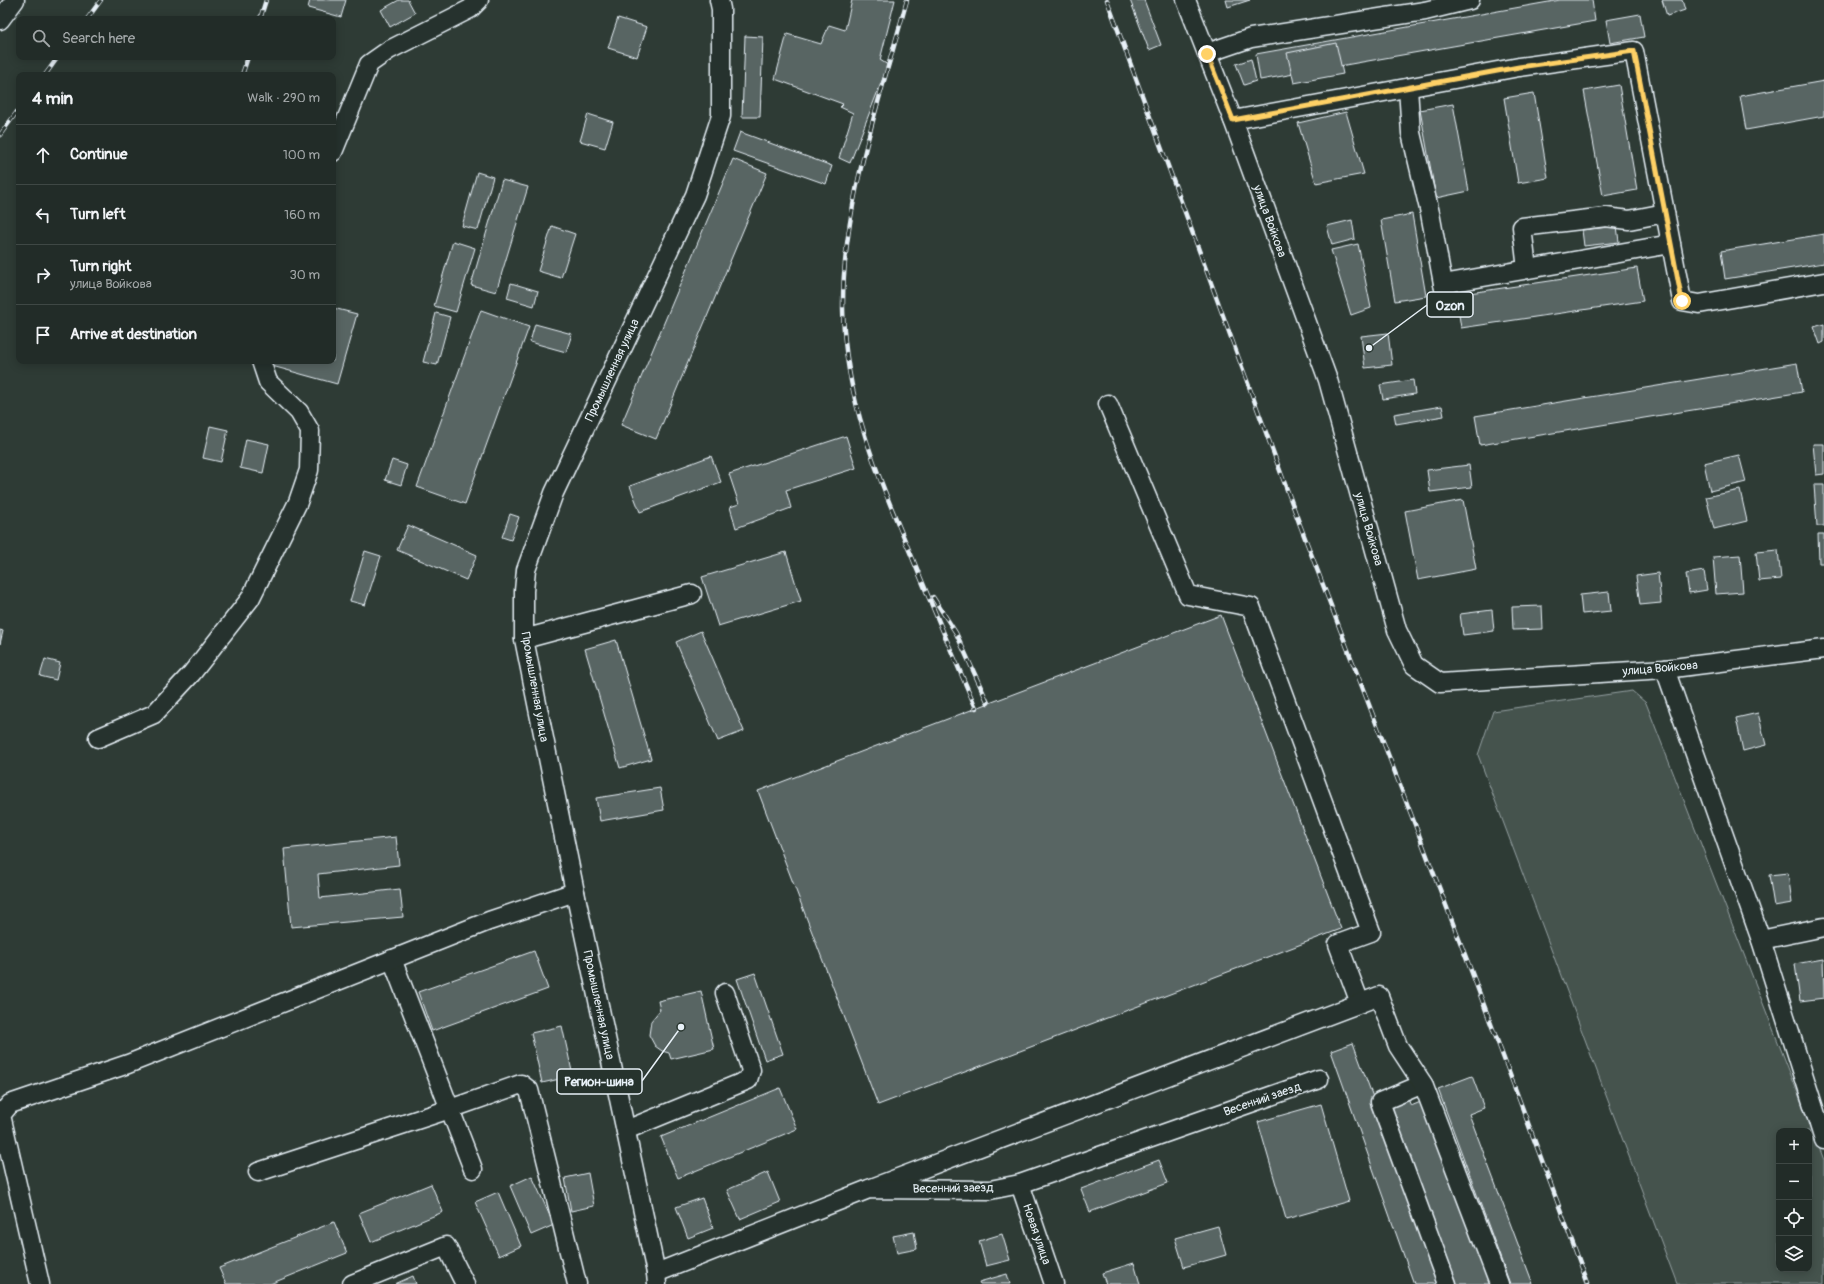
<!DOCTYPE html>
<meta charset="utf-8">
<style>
:root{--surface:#222c28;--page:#2e3834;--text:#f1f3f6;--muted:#a2a7a8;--line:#3f4845}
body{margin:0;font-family:Pangolin,sans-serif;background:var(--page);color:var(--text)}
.controls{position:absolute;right:12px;bottom:12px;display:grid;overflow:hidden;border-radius:8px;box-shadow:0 2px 10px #0003}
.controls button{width:36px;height:36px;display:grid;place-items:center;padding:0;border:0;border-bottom:1px solid var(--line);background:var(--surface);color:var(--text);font:20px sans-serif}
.stop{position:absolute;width:12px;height:12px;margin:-9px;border:3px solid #ffd166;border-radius:50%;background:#fff}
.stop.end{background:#ffd166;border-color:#fff;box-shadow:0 1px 4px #0008}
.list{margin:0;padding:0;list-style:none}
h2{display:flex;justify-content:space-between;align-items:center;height:52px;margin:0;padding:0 16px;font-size:17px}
h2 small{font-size:13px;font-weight:400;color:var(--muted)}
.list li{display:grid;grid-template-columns:26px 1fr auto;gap:12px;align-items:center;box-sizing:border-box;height:60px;padding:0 16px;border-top:1px solid var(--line)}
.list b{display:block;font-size:15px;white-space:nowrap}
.list p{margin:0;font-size:13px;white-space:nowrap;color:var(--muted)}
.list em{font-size:13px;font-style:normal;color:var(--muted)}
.icon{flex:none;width:22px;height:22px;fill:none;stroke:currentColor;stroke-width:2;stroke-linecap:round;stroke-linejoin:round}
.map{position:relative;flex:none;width:1824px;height:1284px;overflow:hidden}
.search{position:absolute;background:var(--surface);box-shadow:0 2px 10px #0003;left:16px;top:16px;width:320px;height:44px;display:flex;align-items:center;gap:10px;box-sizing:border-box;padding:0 14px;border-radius:8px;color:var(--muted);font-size:15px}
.panel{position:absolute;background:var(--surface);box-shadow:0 2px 10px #0003;left:16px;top:72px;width:320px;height:292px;border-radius:8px}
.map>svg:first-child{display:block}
.green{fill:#45524e;stroke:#96a2a3;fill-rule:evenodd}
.building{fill:#596563;stroke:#e8f1f8}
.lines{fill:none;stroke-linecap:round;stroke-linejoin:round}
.minor-casing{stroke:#e8f1f8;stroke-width:21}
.minor{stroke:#26332d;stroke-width:18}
.rail-casing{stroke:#e8f1f8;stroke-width:4.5}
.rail{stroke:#26332d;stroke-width:3;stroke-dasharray:9;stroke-linecap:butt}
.route{stroke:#ffd166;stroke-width:5}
.labels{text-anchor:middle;stroke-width:3;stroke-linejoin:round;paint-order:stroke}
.street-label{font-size:12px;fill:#e8f1f8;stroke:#26332d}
.leader{fill:none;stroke:#e8f1f8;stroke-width:1.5}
.callout-dot{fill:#e8f1f8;stroke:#26332d;stroke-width:1.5}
.callout{fill:#26332d;stroke:#e8f1f8;stroke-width:1.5}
.callout-label{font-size:13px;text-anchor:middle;font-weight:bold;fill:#e8f1f8}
</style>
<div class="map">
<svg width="1824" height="1284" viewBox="0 0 1824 1284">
<rect width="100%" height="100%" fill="#2e3b35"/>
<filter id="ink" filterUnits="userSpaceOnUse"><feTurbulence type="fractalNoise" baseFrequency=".025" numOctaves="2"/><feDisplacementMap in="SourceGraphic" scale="8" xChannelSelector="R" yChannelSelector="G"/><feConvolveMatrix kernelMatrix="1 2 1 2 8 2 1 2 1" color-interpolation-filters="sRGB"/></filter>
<g filter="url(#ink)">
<path class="green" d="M1632 691 1646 703 1824 1160V1284H1677L1478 755 1493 711ZM1779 1131H1809V1269H1779Z"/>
<g class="building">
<path d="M310 0H346L341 17 308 8Z"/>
<path d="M399 0H408L415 13 390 27 381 10Z"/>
<path d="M852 0H895L880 60 888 65 850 163 839 158 853 113 840 107 843 104 775 79 787 34 821 44 829 25 845 30Z"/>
<path d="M1130 0H1144L1161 45 1149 50Z"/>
<path d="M1226 0H1250L1228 7Z"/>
<path d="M1560 0H1592L1595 21 1260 80 1256 54Z"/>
<path d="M1662 0H1682L1685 10 1667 16Z"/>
<path d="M1640 14 1644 37 1610 43 1606 20Z"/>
<path d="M618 18 647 27 637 57 608 48Z"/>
<path d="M745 36 763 37 760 117H742Z"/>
<path d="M1336 43 1343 74 1294 83 1287 53Z"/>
<path d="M1251 59 1256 81 1244 85 1236 64Z"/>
<path d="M1824 81V116L1746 130 1740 96Z"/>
<path d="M1619 85 1637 190 1603 196 1584 91Z"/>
<path d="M1534 93 1548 178 1518 183 1504 98Z"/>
<path d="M1453 104 1469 191 1436 198 1420 110Z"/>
<path d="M1346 112 1364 174 1316 183 1298 123Z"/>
<path d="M588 114 613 122 605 148 580 141Z"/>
<path d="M740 132 832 166 826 184 733 151Z"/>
<path d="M733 159 767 173 656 439 621 425Z"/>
<path d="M477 172 493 177 478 230 462 226Z"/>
<path d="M502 180 528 187 496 292 471 285Z"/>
<path d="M1412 214 1426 296 1395 301 1381 220Z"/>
<path d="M1352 220 1355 239 1332 245 1327 226Z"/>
<path d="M552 226 575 234 561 278 538 271Z"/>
<path d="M1617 226 1619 242 1584 246 1582 230Z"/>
<path d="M1824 234V263L1725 279 1721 251Z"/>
<path d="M453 241 475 248 456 312 434 306Z"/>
<path d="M1358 244 1371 308 1351 315 1331 250Z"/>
<path d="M1637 268 1643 301 1461 328 1456 295Z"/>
<path d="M511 283 538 291 534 306 507 298Z"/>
<path d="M333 308 357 314 337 384 272 366 273 361H333Z"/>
<path d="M481 310 529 327 465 504 417 487Z"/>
<path d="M436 313 450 317 437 365 423 362Z"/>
<path d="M535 324 572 334 566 352 530 342Z"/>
<path d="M1824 324V342L1820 344 1814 327Z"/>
<path d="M1388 333 1392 365 1365 368 1361 336Z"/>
<path d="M1797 363 1802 392 1480 445 1475 416Z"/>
<path d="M1413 380 1415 394 1383 399 1380 385Z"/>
<path d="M1442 406 1444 416 1396 424 1394 414Z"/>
<path d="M210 426 228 430 221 462 203 458Z"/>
<path d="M846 436 856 468 786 490 791 508 736 528 730 507 739 504 729 474Z"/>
<path d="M246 439 269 444 263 473 240 468Z"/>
<path d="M1813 444H1824V474L1816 475Z"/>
<path d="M1739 455 1746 482 1710 491 1704 463Z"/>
<path d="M711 456 721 482 640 512 630 486Z"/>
<path d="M392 460 407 465 401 485 385 480Z"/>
<path d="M1469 465 1472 487 1430 492 1427 470Z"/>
<path d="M1814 485H1824V526H1817Z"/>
<path d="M1740 490 1747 521 1714 529 1706 497Z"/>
<path d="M1463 500 1476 569 1418 580 1405 511Z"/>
<path d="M510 514 519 517 511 540 502 537Z"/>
<path d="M408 525 477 555 466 580 397 550Z"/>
<path d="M1818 534H1824V563H1819Z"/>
<path d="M1778 550 1781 579 1759 581 1756 552Z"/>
<path d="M365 551 381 556 365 605 350 601Z"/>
<path d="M786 552 801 601 718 626 702 577Z"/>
<path d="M1740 555 1743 592 1716 594 1713 557Z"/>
<path d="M1704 571 1707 590 1689 593 1686 574Z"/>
<path d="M1658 573 1661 603 1640 605 1636 576Z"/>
<path d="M1609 592 1611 611 1582 614 1580 595Z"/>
<path d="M1542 606 1543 629 1513 630 1512 607Z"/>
<path d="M1492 610 1494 631 1463 635 1460 614Z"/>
<path d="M1221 615 1341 929 878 1105 758 791Z"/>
<path d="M0 630 3 631 0 644Z"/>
<path d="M701 631 744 731 718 741 676 642Z"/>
<path d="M616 640 651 759 620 768 585 649Z"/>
<path d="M45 659 60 663 56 680 40 676Z"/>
<path d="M1758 713 1766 745 1743 751 1736 718Z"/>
<path d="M660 788 664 810 600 821 596 798Z"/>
<path d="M396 837 399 865 318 874 320 898 400 889 403 917 291 927 284 849Z"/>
<path d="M1788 873 1792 903 1774 906 1769 875Z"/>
<path d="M534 951 548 989 432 1031 418 992Z"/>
<path d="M1823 959 1824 998 1800 1001 1795 964Z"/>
<path d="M755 973 783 1054 765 1060 737 979Z"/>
<path d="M701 991 714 1049 671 1059 669 1053 662 1051 655 1046 649 1035 651 1021 660 1010 658 1001Z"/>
<path d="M562 1026 573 1076 542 1083 531 1033Z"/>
<path d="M1353 1043 1442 1284H1414L1331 1051Z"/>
<path d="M1472 1076 1484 1108 1469 1114 1533 1284H1510L1438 1089Z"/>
<path d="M780 1088 797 1129 678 1178 661 1137Z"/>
<path d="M1408 1099 1411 1106 1423 1101 1492 1284H1457L1391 1106Z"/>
<path d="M1321 1104 1349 1201 1286 1219 1258 1122Z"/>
<path d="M1159 1160 1168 1183 1090 1212 1081 1189Z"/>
<path d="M768 1172 780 1202 740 1219 727 1190Z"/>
<path d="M588 1173 594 1206 571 1211 565 1178Z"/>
<path d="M532 1176 554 1225 531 1235 510 1186Z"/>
<path d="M431 1184 443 1212 371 1242 359 1213Z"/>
<path d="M498 1192 521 1246 499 1256 475 1202Z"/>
<path d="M702 1198 713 1228 688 1238 676 1207Z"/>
<path d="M334 1222 347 1253 270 1284H226L219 1268Z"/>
<path d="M1218 1226 1226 1255 1184 1267 1175 1238Z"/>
<path d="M914 1232 917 1249 897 1253 893 1236Z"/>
<path d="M1002 1234 1010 1260 986 1266 979 1241Z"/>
<path d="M1134 1263 1140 1284H1106L1102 1273Z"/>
<path d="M1007 1274 1010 1284H980L979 1282Z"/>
<path d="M413 1276 416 1284H395Z"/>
</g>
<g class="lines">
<defs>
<g id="minor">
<path d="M1186 0 1233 120 1328 380 1397 630 1414 665 1440 683 1665 669 1824 649"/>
<path d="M0 20 15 0"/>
<path d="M1207 53 1251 38 1425 11 1470 0"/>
<path d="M1408 88 1411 133 1430 213 1447 305"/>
<path d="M1233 120 1519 67 1634 51 1682 301 1699 304 1824 282"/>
<path d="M333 152 369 64 389 50 470 9 479 0"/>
<path d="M1527 269 1522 227 1606 217 1629 220 1665 213"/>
<path d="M1443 284 1671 244"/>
<path d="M1108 404 1188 595 1251 607 1371 932 1338 944 1360 1003"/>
<path d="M524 639 692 594"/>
<path d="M1665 669 1761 940 1824 1140"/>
<path d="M98 738 154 714 192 673 250 599 298 502 309 470 310 431 299 412 268 382 261 361"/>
<path d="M1761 940 1824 927"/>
<path d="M392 959 473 1169"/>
<path d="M1423 1084 1380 1102 1447 1284"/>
<path d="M626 1130 748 1080 751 1070 725 993"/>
<path d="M258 1172 450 1109 521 1084 529 1090 577 1284"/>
<path d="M1020 1184 1054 1284"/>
<path d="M869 1189 1379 996 1398 1046 1423 1084 1499 1284"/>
<path d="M656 1273 869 1189 990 1190 1020 1184 1319 1079"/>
<path d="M40 1284 1 1115 10 1104 128 1064 489 921 575 892"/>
<path d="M352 1284 446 1246 465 1284"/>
<path d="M657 1284 656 1273 575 892 524 639V591L526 570 554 493 695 195 721 116V9L719 0"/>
</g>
</defs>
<use href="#minor" class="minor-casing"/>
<use href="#minor" class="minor"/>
<defs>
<g id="rail">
<path d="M907 0C880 99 842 205 843 308 844 396 878 478 912 557 933 608 954 658 976 708"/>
<path d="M1107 0 1300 525 1472 973 1588 1284"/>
<path d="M87 19 101 0"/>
<path d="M260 19 266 0"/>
<path d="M45 75 58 57"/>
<path d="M242 75 248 57"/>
<path d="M0 135 19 109"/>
<path d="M933 597 956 633 988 703"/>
</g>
</defs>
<use href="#rail" class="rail-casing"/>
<use href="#rail" class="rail"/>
</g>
</g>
<g class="lines" filter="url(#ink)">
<path class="route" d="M1207 54 1233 120 1519 67 1634 51 1682 301"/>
</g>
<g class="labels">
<g class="street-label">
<text transform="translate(1270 221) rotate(70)" y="4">улица Войкова</text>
<text transform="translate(612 370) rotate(-65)" y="4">Промышленная улица</text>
<text transform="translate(1369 529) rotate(74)" y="4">улица Войкова</text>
<text transform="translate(1660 668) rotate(-5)" y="4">улица Войкова</text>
<text transform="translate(535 687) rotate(80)" y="4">Промышленная улица</text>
<text transform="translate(599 1005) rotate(78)" y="4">Промышленная улица</text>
<text transform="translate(1262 1099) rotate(-19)" y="4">Весенний заезд</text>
<text transform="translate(953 1188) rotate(-1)" y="4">Весенний заезд</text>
<text transform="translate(1037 1234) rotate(71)" y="4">Новая улица</text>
</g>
</g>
<path class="leader" d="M1369 348L1427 305M681 1027L642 1081"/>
<g class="callout-dot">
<circle cx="1369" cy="348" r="4"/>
<circle cx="681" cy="1027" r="4"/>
</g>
<g class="callout">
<rect x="1427" y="292" width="46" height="25" rx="4"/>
<rect x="557" y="1069" width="85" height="25" rx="4"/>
</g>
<g class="callout-label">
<text x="1450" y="310">Ozon</text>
<text x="599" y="1086">Регион-шина</text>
</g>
</svg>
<div class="controls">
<button>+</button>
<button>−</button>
<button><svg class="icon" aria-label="locate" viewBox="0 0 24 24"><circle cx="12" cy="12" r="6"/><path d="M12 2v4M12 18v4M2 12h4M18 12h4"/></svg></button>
<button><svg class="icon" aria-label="layers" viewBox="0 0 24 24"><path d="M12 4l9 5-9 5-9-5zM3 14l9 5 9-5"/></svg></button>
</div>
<div class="stop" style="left:1682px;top:301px"></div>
<div class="stop end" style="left:1207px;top:54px"></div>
<div class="search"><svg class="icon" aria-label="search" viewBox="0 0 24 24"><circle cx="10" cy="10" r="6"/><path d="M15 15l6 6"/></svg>Search here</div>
<section class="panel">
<h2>4 min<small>Walk · 290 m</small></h2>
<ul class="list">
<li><svg class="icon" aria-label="ahead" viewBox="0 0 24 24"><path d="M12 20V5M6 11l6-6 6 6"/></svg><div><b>Continue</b></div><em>100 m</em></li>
<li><svg class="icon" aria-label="left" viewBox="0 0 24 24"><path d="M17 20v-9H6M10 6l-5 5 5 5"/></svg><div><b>Turn left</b></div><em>160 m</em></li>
<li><svg class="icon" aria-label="right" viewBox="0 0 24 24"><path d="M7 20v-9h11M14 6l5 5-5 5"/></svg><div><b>Turn right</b><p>улица Войкова</p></div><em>30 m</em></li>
<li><svg class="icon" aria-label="arrive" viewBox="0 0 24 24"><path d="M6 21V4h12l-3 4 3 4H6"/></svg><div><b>Arrive at destination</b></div></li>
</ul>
</section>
</div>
